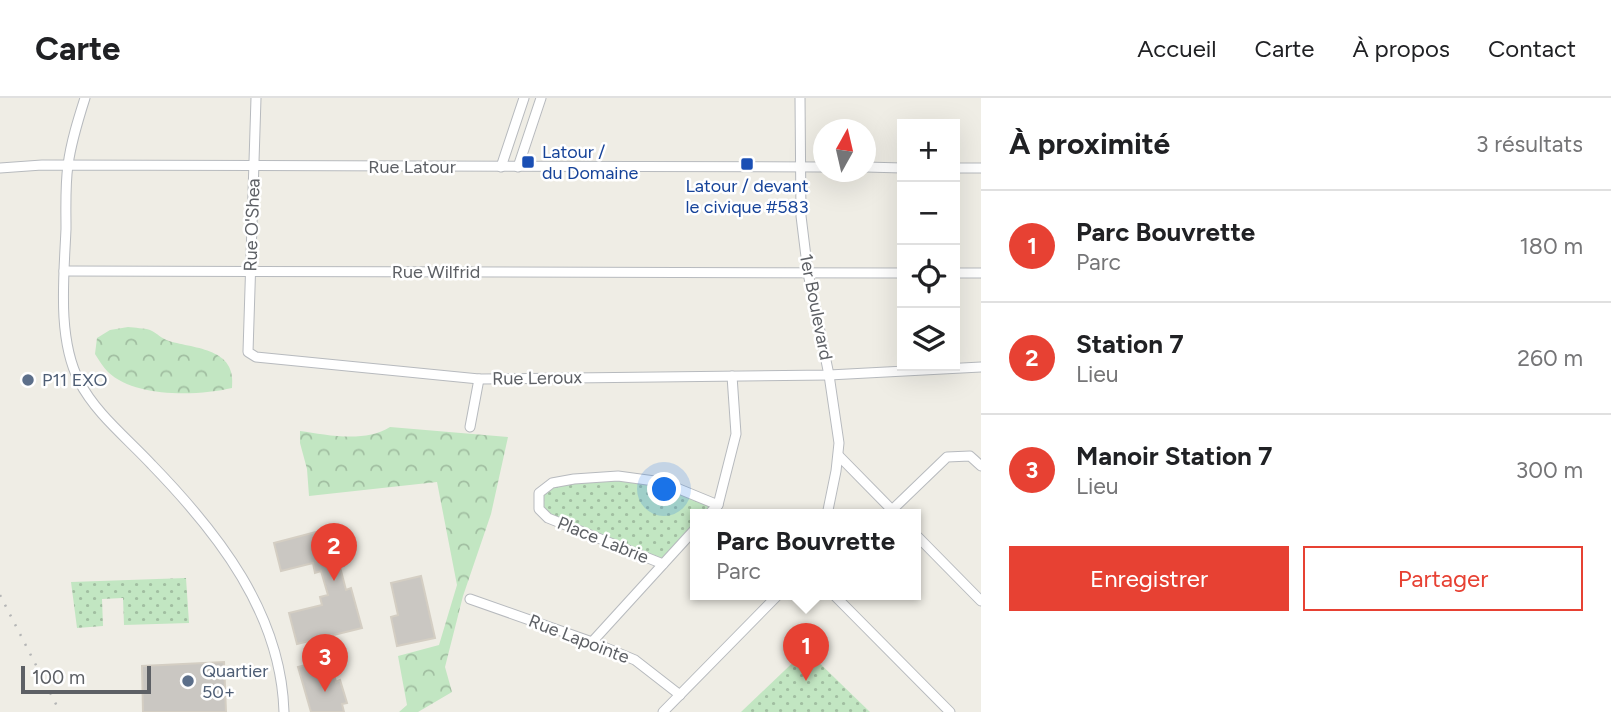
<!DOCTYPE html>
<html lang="fr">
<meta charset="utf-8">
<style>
:root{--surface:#fff;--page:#f2f2f2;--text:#202124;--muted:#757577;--line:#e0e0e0;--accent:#e74133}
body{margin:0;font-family:Figtree,sans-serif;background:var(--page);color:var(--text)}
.controls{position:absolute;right:21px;top:21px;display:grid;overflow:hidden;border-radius:0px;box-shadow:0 7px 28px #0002}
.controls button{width:63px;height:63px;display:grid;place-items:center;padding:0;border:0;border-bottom:2px solid var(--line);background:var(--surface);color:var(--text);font:35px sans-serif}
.compass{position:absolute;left:813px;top:21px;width:63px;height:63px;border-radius:50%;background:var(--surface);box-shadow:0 7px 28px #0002;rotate:8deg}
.scale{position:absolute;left:21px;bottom:18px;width:130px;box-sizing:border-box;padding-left:7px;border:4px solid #5d6065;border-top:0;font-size:19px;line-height:24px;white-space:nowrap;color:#5d6065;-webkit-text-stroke:5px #fff;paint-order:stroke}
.you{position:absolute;left:665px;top:392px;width:24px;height:24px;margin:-18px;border:5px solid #fff;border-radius:50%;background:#1a73e8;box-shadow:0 0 0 10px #1a73e833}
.badge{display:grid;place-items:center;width:46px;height:46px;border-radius:50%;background:var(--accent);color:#fff;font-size:23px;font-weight:700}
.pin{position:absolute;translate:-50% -58px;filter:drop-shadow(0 2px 4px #0008)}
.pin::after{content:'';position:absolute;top:37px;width:24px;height:21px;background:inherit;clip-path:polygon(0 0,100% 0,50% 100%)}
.popup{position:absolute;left:690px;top:411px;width:231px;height:91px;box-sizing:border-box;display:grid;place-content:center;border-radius:0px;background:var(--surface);filter:drop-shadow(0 2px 5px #0005);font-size:23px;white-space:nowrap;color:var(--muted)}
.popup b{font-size:26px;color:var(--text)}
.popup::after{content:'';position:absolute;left:50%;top:100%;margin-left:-14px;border:14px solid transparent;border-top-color:var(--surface)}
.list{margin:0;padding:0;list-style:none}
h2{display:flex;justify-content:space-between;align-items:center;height:91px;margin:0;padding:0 28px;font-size:30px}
h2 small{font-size:23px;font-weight:400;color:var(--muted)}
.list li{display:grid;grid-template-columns:46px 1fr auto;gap:21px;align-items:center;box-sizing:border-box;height:112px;padding:0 28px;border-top:2px solid var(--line)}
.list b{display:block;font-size:26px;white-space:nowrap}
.list p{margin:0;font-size:23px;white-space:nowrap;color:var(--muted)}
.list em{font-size:23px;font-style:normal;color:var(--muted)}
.actions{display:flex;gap:14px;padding:21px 28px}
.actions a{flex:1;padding:16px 0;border:2px solid var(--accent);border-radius:0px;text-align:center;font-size:24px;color:var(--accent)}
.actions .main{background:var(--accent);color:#fff}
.icon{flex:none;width:38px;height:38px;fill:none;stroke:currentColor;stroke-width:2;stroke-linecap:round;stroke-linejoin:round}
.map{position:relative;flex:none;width:981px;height:614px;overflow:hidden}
header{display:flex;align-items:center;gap:42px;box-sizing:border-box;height:98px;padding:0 35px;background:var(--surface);border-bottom:2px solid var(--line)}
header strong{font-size:33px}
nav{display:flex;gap:38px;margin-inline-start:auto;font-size:24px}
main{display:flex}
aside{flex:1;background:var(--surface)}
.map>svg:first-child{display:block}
.forest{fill:url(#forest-crowns)}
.park{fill:url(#park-dots)}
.building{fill:#cac7c2;stroke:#d4cec3;stroke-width:2}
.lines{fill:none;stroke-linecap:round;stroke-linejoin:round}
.minor-casing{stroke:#b7babe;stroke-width:11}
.minor{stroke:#fff;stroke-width:9}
.rail{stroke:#b5b6b6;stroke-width:2.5;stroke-dasharray:2 9;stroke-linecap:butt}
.transit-dot{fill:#1a4fb4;stroke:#fff;stroke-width:2.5}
.service-dot{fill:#5c6f8a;stroke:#fff;stroke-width:2.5}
.labels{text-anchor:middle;stroke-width:5;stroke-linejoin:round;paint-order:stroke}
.transit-label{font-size:18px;fill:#164399;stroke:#fff;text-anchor:start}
.street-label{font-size:18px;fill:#5d6065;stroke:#fff}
.service-label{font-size:18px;fill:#4e5e75;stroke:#fff;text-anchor:start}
</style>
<header>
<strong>Carte</strong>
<nav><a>Accueil</a><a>Carte</a><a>À propos</a><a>Contact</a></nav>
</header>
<main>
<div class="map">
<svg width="981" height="614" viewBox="0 0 981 614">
<defs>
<pattern id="forest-crowns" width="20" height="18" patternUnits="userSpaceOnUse" patternTransform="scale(1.75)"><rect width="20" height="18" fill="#c2e6c2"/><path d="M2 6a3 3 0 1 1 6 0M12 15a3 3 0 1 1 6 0" fill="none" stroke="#a1bea1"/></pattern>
<pattern id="park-dots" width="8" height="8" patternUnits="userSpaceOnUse" patternTransform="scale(1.75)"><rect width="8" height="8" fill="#c2e6c2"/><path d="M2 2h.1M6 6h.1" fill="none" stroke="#a1bea1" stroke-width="1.8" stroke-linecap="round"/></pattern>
</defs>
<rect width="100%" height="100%" fill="#efede5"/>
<g class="forest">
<path d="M128 229C135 230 144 230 150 232 157 235 162 241 169 243 196 251 237 250 232 290 198 298 135 300 108 274 103 269 99 262 95 256L97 240 110 232Z"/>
<path d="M390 329 508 339 491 416 463 498 445 569 452 594 418 614H399L407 607 398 558 439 547 457 487 437 384 309 398 307 371 300 345V333C327 337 365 345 390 329Z"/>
</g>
<g class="park">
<path d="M575 381 662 384 718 407 708 417H696V430L663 466 572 431 539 411V395Z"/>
<path d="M186 480 189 525 124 527 123 500 102 501 103 528 77 530 71 484Z"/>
<path d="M806 552 870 614H741Z"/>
</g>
<g class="building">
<path d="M335 429 344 468 340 469 346 492 351 490 362 530 297 546 289 515 322 507 320 499 328 497 321 473 315 475 313 465 281 473 274 445Z"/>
<path d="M421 478 435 540 397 548 391 519 398 517 391 485Z"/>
<path d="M330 561 336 584 340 582 347 605 342 606 344 614H311L298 569Z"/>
<path d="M224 564 226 614H143L142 568Z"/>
</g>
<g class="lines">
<defs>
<g id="minor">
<path d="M85 0C78 22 71 44 68 67 65 88 66 110 66 131 64 178 57 240 79 283 96 316 127 340 152 367 218 435 281 515 284 614"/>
<path d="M256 0 248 254 256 259 479 281 829 277 981 269"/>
<path d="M800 0 801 118 808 175 829 277 839 345 836 373 827 417"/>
<path d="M501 69 524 0"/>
<path d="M518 69 541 0"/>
<path d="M866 69 902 70"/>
<path d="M0 70 42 67 824 69"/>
<path d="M955 70H981"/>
<path d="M64 173 902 175"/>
<path d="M955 175H981"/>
<path d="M470 329 479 281"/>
<path d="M839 358 897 417"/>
<path d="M892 412 947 359 970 358 981 368"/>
<path d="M708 417 718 407 736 336 732 278"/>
<path d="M916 437 981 503"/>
<path d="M663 466 548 420 539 411V395L552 385 574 381 618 378 662 384 718 407"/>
<path d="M834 497 950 614"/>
<path d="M470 501 592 544 635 562 680 597"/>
<path d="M592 544 696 430"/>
<path d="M663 614 778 497"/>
</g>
</defs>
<use href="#minor" class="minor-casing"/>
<use href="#minor" class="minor"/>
<path class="rail" d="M0 497 60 614"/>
</g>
<g class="transit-dot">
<rect x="521" y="57" width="14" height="14" rx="3.5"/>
<rect x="740" y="59" width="14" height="14" rx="3.5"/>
</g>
<g class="service-dot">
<circle cx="28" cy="282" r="7"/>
<circle cx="188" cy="583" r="7"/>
</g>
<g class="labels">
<g class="transit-label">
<text x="542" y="60">Latour /<tspan x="542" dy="21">du Domaine</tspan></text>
<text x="747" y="94" text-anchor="middle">Latour / devant<tspan x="747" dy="21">le civique #583</tspan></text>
</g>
<g class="street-label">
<text x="412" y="75">Rue Latour</text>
<text transform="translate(252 127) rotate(-88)" y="6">Rue O'Shea</text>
<text x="436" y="180">Rue Wilfrid</text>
<text transform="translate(816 209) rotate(79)" y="6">1er Boulevard</text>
<text transform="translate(537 280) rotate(-1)" y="6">Rue Leroux</text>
<text transform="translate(603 442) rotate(22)" y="6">Place Labrie</text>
<text transform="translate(579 541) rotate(21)" y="6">Rue Lapointe</text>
</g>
<g class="service-label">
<text x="42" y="288">P11 EXO</text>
<text x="202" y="579">Quartier<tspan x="202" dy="21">50+</tspan></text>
</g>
</g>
</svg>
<div class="controls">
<button>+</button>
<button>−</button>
<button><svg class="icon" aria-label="locate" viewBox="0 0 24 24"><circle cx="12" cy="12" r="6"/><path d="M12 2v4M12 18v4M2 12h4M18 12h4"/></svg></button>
<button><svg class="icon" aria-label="layers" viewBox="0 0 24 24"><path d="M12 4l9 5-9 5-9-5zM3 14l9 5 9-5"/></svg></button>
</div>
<svg class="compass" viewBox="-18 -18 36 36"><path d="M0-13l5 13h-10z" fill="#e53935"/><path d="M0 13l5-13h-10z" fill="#757577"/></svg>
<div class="scale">100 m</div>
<div class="you"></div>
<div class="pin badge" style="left:806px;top:583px">1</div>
<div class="popup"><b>Parc Bouvrette</b>Parc</div>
<div class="pin badge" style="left:334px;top:483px">2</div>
<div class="pin badge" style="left:325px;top:594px">3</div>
</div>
<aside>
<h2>À proximité<small>3 résultats</small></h2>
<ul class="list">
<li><span class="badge">1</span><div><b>Parc Bouvrette</b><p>Parc</p></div><em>180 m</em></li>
<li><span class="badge">2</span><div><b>Station 7</b><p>Lieu</p></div><em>260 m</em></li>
<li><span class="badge">3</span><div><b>Manoir Station 7</b><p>Lieu</p></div><em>300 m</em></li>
</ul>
<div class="actions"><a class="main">Enregistrer</a><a>Partager</a></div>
</aside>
</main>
